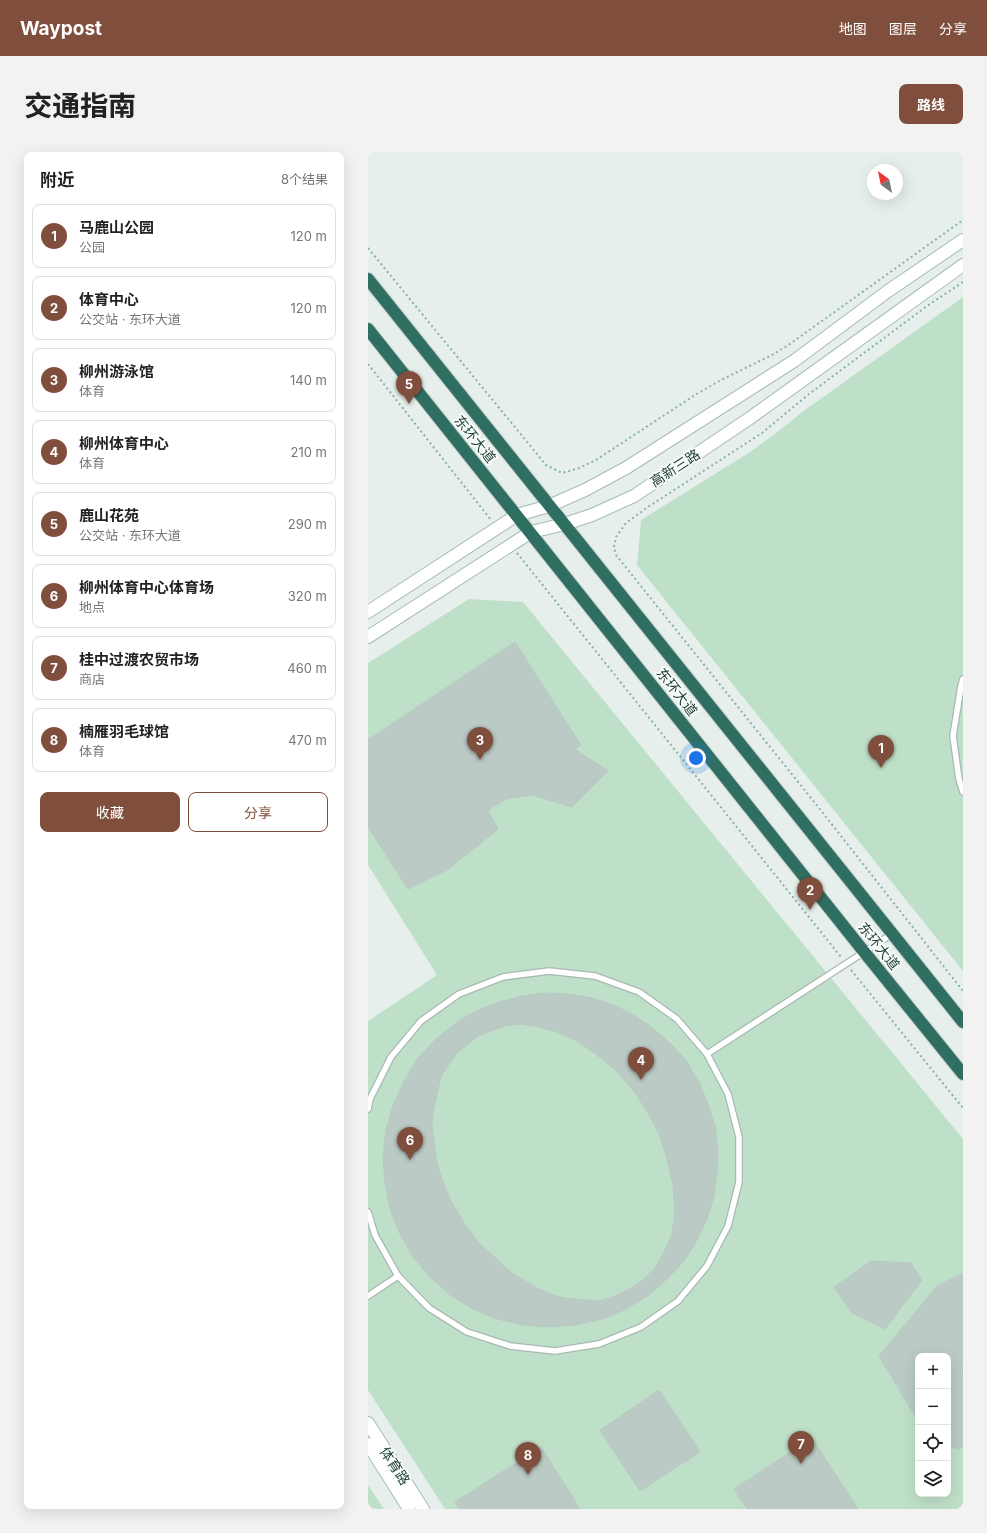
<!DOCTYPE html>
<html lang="zh">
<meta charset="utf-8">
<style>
:root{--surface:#fff;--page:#f2f2f2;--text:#222;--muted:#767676;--line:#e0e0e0;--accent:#804e3d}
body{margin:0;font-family:Inter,"Noto Sans SC",sans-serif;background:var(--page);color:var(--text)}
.controls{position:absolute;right:12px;bottom:12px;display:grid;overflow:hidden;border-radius:8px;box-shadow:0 4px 16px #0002}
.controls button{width:36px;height:36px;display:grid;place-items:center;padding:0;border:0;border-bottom:1px solid var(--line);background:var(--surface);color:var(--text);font:20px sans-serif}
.compass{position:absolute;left:499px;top:12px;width:36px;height:36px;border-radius:50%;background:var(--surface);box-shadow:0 4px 16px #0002;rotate:327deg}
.you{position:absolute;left:328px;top:606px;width:14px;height:14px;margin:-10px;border:3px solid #fff;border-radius:50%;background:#1a73e8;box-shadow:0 0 0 6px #1a73e833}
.badge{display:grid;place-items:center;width:26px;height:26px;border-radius:50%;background:var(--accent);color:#fff;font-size:13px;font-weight:700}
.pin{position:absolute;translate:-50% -33px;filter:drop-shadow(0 1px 2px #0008)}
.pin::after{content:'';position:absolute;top:21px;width:14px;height:12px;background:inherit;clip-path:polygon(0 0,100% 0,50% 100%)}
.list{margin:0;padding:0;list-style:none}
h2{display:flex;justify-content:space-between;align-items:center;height:52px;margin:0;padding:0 16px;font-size:17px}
h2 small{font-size:13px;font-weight:400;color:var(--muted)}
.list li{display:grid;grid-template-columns:26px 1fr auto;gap:12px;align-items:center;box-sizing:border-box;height:64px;margin:0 8px 8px;padding:0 8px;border:1px solid var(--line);border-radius:8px}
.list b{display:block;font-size:15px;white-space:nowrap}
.list p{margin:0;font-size:13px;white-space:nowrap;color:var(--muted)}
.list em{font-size:13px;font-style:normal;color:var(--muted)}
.actions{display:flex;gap:8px;padding:12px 16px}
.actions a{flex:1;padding:9px 0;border:1px solid var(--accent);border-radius:8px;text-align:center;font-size:14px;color:var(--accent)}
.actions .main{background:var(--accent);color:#fff}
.icon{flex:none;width:22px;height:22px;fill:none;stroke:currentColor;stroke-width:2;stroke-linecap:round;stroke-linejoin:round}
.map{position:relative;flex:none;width:595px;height:1357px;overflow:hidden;border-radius:8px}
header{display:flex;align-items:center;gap:24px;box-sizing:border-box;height:56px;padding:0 20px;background:var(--accent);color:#fff}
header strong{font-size:19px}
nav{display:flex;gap:22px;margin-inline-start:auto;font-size:14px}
.intro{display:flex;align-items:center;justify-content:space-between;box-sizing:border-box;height:96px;padding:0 24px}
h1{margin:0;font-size:28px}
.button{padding:10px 18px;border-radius:8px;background:var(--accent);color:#fff;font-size:14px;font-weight:700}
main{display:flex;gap:24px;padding:0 24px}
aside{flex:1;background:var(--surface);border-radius:8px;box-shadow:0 4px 16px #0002}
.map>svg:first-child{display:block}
.green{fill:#bfe0c8;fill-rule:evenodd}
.building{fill:#bbcac4;stroke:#b8c9c2;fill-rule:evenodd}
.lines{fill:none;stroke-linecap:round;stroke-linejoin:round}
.lane-casing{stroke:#a8b8b2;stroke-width:8}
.secondary-casing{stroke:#a4bbb3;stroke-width:14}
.highway-casing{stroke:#c2cac8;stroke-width:14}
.path{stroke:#86b3a5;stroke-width:2;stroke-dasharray:2 3;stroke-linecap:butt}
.lane{stroke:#fff;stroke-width:5.5}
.secondary{stroke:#fff;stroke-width:12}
.highway{stroke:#2f6f62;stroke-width:12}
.labels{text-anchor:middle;stroke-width:4;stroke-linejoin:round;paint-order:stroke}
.street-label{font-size:14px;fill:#24423a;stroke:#f7fbf9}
</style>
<header>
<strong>Waypost</strong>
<nav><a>地图</a><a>图层</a><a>分享</a></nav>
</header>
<div class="intro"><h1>交通指南</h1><a class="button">路线</a></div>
<main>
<aside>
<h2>附近<small>8个结果</small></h2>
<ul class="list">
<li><span class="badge">1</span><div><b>马鹿山公园</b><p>公园</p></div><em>120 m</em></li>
<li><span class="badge">2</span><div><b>体育中心</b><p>公交站 · 东环大道</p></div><em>120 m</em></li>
<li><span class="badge">3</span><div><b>柳州游泳馆</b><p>体育</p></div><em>140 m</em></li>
<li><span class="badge">4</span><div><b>柳州体育中心</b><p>体育</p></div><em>210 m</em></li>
<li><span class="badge">5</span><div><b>鹿山花苑</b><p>公交站 · 东环大道</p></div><em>290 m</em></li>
<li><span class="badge">6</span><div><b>柳州体育中心体育场</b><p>地点</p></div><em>320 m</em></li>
<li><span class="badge">7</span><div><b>桂中过渡农贸市场</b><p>商店</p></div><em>460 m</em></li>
<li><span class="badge">8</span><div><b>楠雁羽毛球馆</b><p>体育</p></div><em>470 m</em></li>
</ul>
<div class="actions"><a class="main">收藏</a><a>分享</a></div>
</aside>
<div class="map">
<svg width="595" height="1357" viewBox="0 0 595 1357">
<rect width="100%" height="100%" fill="#e6efeb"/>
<g class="green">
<path d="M595 145V819L269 413 273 368 382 300 408 281 437 258Z"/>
<path d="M101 447 155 450 595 987V1357H77L0 1238V869L69 823 0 713V511ZM550 1204H580V1342H550Z"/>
<path d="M0 1333 16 1357H0Z"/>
</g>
<g class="building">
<path d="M147 490 213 593 207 597 240 619 204 655 164 643 138 647 120 658 130 677 79 718 40 737 0 675V588Z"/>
<path d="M177 841 201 842 224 846 246 853 267 864 286 877 304 893 319 910 331 930 340 952 347 974 350 998 349 1021 346 1044 339 1067 329 1088 317 1108 301 1125 281 1143 258 1157 234 1167 208 1173 181 1175 155 1173 129 1167 105 1157 82 1143 62 1125 45 1105 32 1082 22 1057 17 1031 15 1005 18 978 25 953 36 929 50 906 68 887 89 870 110 858 131 850 154 844ZM152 872 171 875 189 880 211 890 229 903 248 919 266 939 279 959 291 982 299 1006 305 1034 307 1061 304 1082 297 1098 287 1116 274 1129 260 1138 242 1146 228 1149 197 1146 184 1143 169 1136 145 1122 111 1091 96 1071 83 1049 75 1030 69 1011 64 975 65 960 73 924 89 901 110 884 137 874Z"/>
<path d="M503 1109 543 1111 554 1128 517 1177 484 1161 466 1135Z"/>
<path d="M595 1121V1294L590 1297 580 1294V1204H550V1269L511 1204 569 1134Z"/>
<path d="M291 1238 332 1300 272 1339 232 1278Z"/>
<path d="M444 1286 490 1357H379L366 1337Z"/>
<path d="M173 1295 212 1357H92L87 1350Z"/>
</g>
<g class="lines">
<defs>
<g id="lane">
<path d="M595 527 593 534 585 584 591 627 595 640"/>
<path d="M339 902 524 782"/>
<path d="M0 957 2 947 23 905 53 869 91 842 135 825 181 819 227 824 271 840 309 867 339 902 360 942 371 985V1030L360 1074 339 1114 310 1149 273 1175 231 1192 187 1199 142 1194 99 1180 61 1156 30 1124 7 1083 0 1060"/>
<path d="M0 1144 30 1124"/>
</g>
<g id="secondary">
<path d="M0 460 149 363 181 354 217 338 258 316 426 209 520 139 595 88"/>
<path d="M0 485 163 380 197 372 224 363 266 344 382 266 595 113"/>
<path d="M0 1271 55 1357"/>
<path d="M0 1292 41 1357"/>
</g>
<g id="highway">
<path d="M0 127 595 870"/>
<path d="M0 177 497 801 595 922"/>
</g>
</defs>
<use href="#lane" class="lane-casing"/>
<use href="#secondary" class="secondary-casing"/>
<use href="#highway" class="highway-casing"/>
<g class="path">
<path d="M0 96 178 313 194 321 211 316 228 308 327 243 353 228 404 203 419 194 595 68"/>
<path d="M595 130 559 154 441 242 394 281 280 355 258 371 248 385 246 395 248 403 451 656 595 839"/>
<path d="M0 212 123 368"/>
<path d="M149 401 473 805"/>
<path d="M483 818 595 956"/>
</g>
<use href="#lane" class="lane"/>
<use href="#secondary" class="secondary"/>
<use href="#highway" class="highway"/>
</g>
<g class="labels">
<g class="street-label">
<text transform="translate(107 287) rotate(51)" y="5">东环大道</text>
<text transform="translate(307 316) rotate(-33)" y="5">高新三路</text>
<text transform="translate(309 540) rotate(52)" y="5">东环大道</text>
<text transform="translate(511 794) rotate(51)" y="5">东环大道</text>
<text transform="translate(27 1314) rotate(57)" y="5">体育路</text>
</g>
</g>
</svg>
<div class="controls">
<button>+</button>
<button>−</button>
<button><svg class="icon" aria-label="locate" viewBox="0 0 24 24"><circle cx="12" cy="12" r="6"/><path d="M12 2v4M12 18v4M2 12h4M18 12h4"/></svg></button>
<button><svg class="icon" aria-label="layers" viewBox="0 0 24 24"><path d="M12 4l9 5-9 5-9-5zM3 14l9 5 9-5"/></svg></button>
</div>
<svg class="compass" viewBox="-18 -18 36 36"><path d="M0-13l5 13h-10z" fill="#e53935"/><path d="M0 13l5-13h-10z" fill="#767676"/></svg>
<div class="you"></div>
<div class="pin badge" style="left:513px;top:616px">1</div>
<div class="pin badge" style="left:442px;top:758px">2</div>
<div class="pin badge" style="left:112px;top:608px">3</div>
<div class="pin badge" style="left:273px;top:928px">4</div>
<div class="pin badge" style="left:41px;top:252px">5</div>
<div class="pin badge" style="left:42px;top:1008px">6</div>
<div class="pin badge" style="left:433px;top:1312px">7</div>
<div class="pin badge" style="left:160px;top:1323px">8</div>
</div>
</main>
